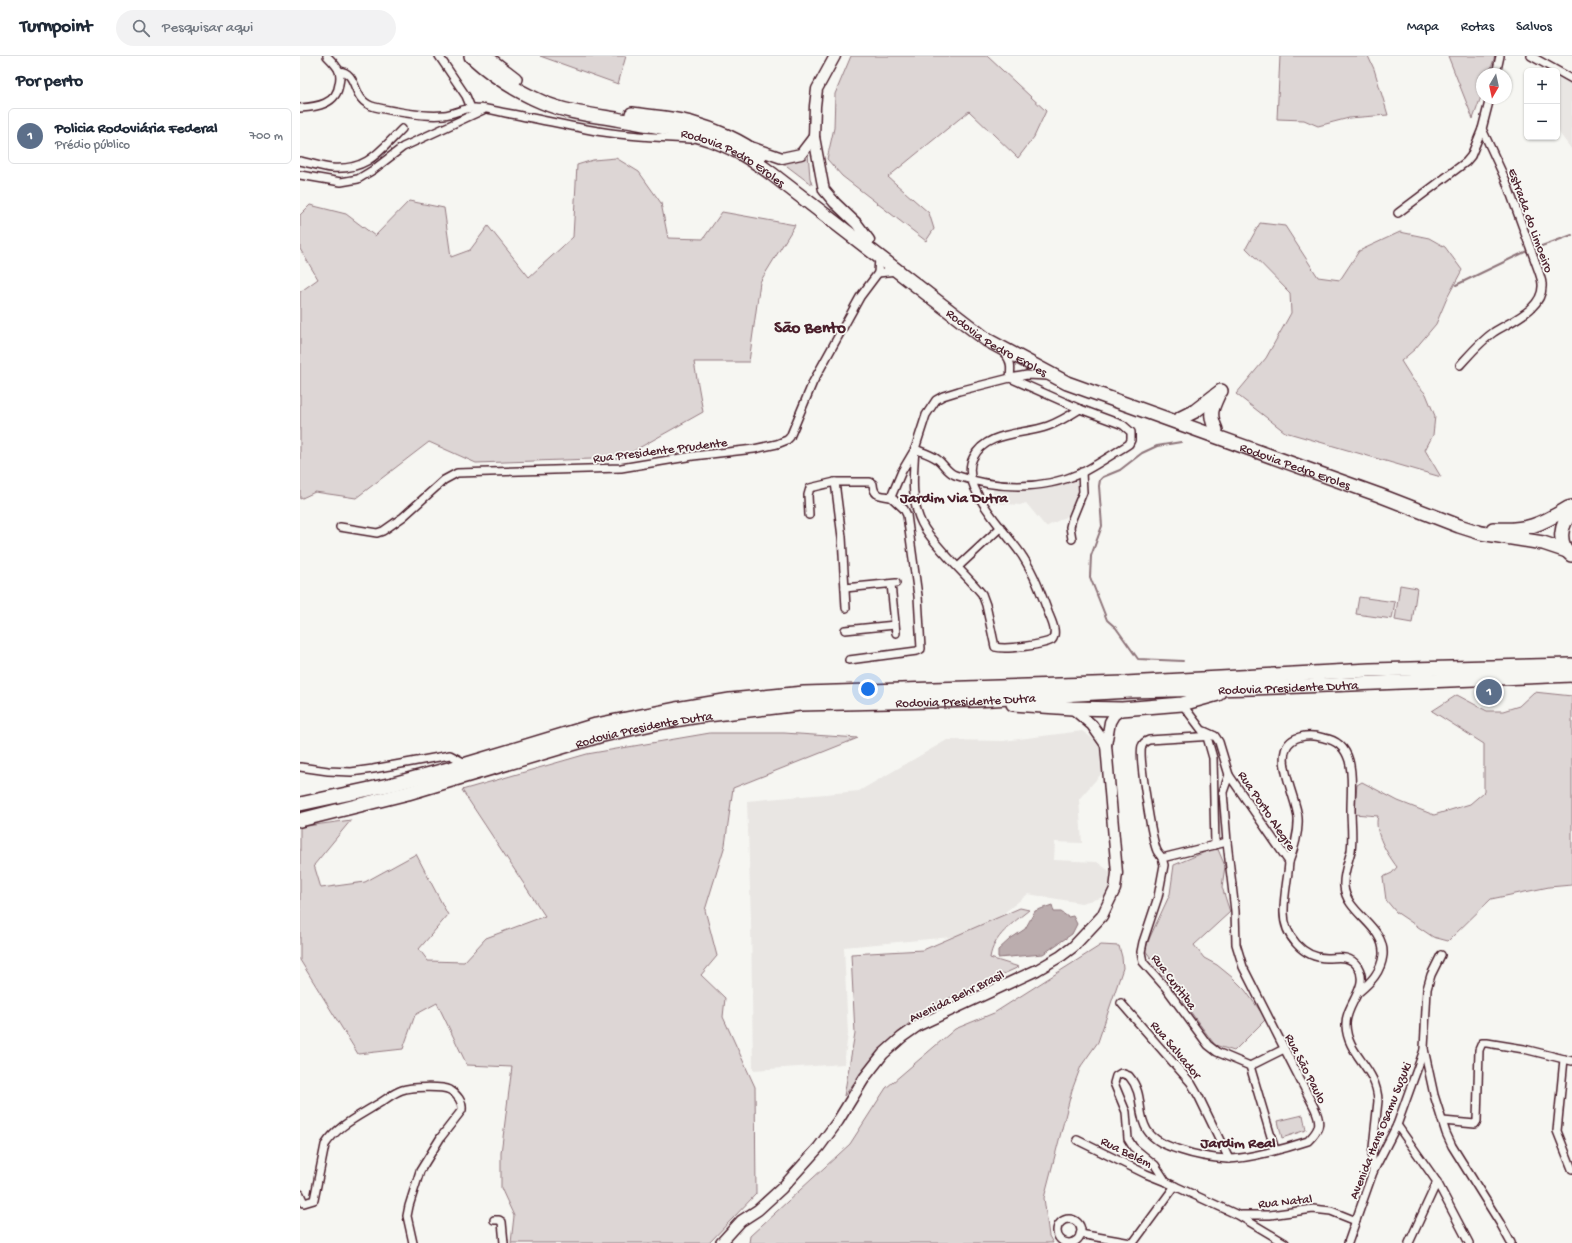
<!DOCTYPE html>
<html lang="pt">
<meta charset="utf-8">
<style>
:root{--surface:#fff;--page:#f2f2f3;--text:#1f2937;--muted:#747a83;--line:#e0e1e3;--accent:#db2777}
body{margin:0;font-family:"Gochi Hand",sans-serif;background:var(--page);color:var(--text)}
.controls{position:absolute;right:12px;top:12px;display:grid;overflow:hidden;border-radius:6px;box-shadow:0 1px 3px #0004}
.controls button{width:36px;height:36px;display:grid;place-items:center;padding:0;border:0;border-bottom:1px solid var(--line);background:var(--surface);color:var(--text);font:20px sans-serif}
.compass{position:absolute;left:1176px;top:12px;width:36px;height:36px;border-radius:50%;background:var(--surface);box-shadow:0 1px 3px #0004;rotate:189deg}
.you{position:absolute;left:568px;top:633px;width:14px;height:14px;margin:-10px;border:3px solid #fff;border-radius:50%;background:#1a73e8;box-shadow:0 0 0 6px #1a73e833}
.badge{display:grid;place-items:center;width:26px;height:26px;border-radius:50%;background:var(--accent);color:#fff;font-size:13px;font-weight:700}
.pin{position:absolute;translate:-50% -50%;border:2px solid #fff;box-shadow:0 1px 4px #0006}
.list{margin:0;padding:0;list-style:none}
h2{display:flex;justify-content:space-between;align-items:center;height:52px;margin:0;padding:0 16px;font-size:17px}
h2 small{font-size:13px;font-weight:400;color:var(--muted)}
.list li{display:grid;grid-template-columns:26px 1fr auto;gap:12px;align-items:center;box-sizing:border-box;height:56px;margin:0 8px 8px;padding:0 8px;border:1px solid var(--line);border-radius:6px}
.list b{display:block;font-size:15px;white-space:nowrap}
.list p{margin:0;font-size:13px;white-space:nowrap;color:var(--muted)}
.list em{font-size:13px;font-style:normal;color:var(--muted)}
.icon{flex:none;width:22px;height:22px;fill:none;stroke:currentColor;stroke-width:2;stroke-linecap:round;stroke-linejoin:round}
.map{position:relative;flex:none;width:1272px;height:1187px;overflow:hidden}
header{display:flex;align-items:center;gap:24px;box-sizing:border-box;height:56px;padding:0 20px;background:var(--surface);border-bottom:1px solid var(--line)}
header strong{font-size:19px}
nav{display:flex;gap:22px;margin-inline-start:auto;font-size:14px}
.search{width:280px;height:36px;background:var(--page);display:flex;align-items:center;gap:10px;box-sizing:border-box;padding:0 14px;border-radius:22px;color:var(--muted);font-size:15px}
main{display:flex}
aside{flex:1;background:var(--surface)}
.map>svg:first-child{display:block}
.built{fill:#e9e6e3}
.green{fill:#ddd6d5;stroke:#947a80}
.water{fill:#bbadae;stroke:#8e747a}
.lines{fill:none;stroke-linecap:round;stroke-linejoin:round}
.stream{stroke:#8e747a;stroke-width:2}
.street-casing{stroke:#4a1f2b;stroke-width:10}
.secondary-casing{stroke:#4a1f2b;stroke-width:13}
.highway-casing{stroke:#4a1f2b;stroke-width:16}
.street{stroke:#f6f6f2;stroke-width:7}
.secondary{stroke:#f6f6f2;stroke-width:10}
.highway{stroke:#f6f6f2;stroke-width:13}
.labels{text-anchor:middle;stroke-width:3.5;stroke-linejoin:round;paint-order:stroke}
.street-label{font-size:13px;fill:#4a1f2b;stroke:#f6f6f2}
.quarter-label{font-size:15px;font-weight:bold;fill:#4a1f2b;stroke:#f6f6f2}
.district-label{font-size:17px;font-weight:bold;fill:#4a1f2b;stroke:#f6f6f2}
</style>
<header>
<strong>Turnpoint</strong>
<div class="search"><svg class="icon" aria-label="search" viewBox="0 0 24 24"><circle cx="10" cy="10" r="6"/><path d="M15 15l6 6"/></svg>Pesquisar aqui</div>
<nav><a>Mapa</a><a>Rotas</a><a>Salvos</a></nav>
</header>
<main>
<aside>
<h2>Por perto<small></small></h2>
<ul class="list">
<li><span class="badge" style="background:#5c6f8a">1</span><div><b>Policia Rodoviária Federal</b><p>Prédio público</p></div><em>700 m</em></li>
</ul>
</aside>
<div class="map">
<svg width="1272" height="1187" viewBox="0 0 1272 1187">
<rect width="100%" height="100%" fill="#f6f6f2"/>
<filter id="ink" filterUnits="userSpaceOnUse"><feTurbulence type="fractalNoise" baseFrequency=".025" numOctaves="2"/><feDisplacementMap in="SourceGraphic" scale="8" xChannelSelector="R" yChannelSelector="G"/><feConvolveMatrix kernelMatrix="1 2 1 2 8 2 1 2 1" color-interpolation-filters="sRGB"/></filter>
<g filter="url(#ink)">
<g class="built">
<path d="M1257 21 1272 28V94L1260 78 1257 71Z"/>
<path d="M776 424 780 437 767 460 746 471 726 447 720 449 692 447 693 432 727 433Z"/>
<path d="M782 675 792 682 802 695 803 716 779 743 782 787 755 786 754 804 797 806 812 817 813 822 808 840 781 847 728 838 699 861 662 880 544 891 548 978 544 1008 453 1014 451 863 447 745 559 735 647 684 703 685Z"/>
</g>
<g class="green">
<path d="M240 0H326L318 28Z"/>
<path d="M551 0H687L746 55 734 81 718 102 669 55 588 121 629 157 634 173 626 185 542 120 527 103 534 72 535 38Z"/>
<path d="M980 0H1068L1074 13 1088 59 1049 62 1018 70 1004 64 977 63Z"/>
<path d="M1148 0H1195L1189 18H1182V38L1173 63Z"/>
<path d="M508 96 510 122 512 129 483 107C494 105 500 103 508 96Z"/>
<path d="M316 102 339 116 361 147 368 182 403 183 422 156 495 169 460 226 449 306H394L403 356 321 402 176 407 129 386 56 442 15 436 0 443V236L18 223 0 193V159L10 149 46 158 75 180 109 145 144 152 151 201 170 194 188 170 229 221 273 181 277 109 293 104Z"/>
<path d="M960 167 985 170 1018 221 1040 224 1059 195 1100 176 1129 182 1145 191 1162 214 1147 242 1136 268 1115 293 1101 305 1113 324 1126 338 1135 360 1133 379 1125 394 1141 421 985 376 936 338 966 302 991 257 990 237 946 192Z"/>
<path d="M1100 529 1117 532 1112 567 1095 564Z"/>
<path d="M1059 541 1095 546 1092 563 1056 558Z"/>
<path d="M1234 636 1272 640V829L1249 831 1191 843 1148 885 1133 881 1096 856 1086 844 1083 821 1092 817 1097 811C1088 799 1073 776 1078 760L1054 758 1057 729 1062 726 1098 745 1134 759 1170 748 1184 736V688L1132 655 1157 639 1187 655H1203L1219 650Z"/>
<path d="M410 677H484L558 682 433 732 425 789 405 854 417 900 401 919 425 942 423 961 455 1031 456 1138 409 1187H211L214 1160 201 1132V1097L212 1011 167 1009 137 947 115 959 103 993 58 998 0 904V771L51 764 14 809 21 832 65 826 116 798 148 859 119 893 128 905 164 906 186 882 245 860 162 734 287 698Z"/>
<path d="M917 791 925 810 922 831 930 856 894 889 904 902 917 909 933 922 945 934 966 963 934 995 915 989 845 894 850 881 870 838 874 809Z"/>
<path d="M720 852 729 854C713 867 693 880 690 902L719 911 625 953 581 992 544 1040 555 977 551 898 623 894Z"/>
<path d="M801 889 819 890 822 901 823 912 798 986 781 1010 772 1034 744 1142 749 1180 753 1187H449L450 1180 550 1088 586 1032 655 973 694 957Z"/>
<path d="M1003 1059 1006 1074 982 1082 978 1065Z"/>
</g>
<path class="water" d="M752 849 754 856H761L768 861 773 860 777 868 772 878 743 898 698 902V894L710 883 725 873 735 855Z"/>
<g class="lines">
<g class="stream">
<path d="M1236 192 1272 179"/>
<path d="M1156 229 1227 195"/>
<path d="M881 386 857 390 842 397 820 414 803 421 800 424 799 430 802 470 791 500 790 521 807 564 816 572 838 603 883 605"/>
</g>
<defs>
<g id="street">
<path d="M139 0 166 40 171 52"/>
<path d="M1231 0 1272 23"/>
<path d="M39 15C60 17 50 45 75 51 97 56 122 61 144 59 155 58 165 51 176 52 186 52 196 55 206 57 233 62 260 68 286 73 321 80 357 81 392 83"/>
<path d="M1196 18 1200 0"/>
<path d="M0 52C17 51 37 48 39 28 40 24 40 18 39 15 37 10 31 4 27 0"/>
<path d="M0 105C10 107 21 111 31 112 67 115 79 96 102 73"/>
<path d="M0 119 41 126 58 123 73 114 103 91 183 54"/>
<path d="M1098 157 1166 106 1171 100 1182 73"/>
<path d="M578 217 597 215"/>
<path d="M704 297C712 305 711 312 710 322"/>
<path d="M1160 309C1171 297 1181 285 1194 276 1211 265 1244 253 1242 228 1242 224 1240 220 1239 216L1206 125 1182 73 1190 42"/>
<path d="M615 393C613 419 610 450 625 473 641 497 664 516 682 538L686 549 695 591C706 594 742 589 752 584 758 576 751 564 748 556 741 537 734 518 723 501 709 478 658 431 673 402 686 375 723 379 748 370 759 366 769 360 780 353"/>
<path d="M615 393C622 396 630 398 637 403 644 408 647 416 655 419 695 433 741 435 781 417 797 409 813 398 829 388L831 384V376L823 369 780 353 710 322"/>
<path d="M535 426 542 481 546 552"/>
<path d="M509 459 508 439 510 432 535 426H570L573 428C574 441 580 439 591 441"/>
<path d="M40 471 77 477 83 475 103 461 144 424 157 417 321 412 393 400 454 393 477 388 487 384 490 381 513 326 560 241 578 217 579 201"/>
<path d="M772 483 770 471 772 463 783 436 782 416"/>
<path d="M658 511 701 471"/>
<path d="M591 528 596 577"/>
<path d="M545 532 596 527"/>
<path d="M545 574 595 569"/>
<path d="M549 604 617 595 621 593 618 540 607 459 604 453 591 441 602 415 615 393 626 359 636 344 643 340 659 335 710 322 727 319 749 320"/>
<path d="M882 648 907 681 913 702 915 789"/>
<path d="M904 675 915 680 919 686 929 719 989 806C988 822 984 838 984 854 983 879 1003 903 1029 902 1041 901 1051 900 1058 911 1070 931 1045 949 1046 969 1047 1000 1077 1011 1078 1045L1072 1101 1073 1116"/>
<path d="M914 680 849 684C846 685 843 687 842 690 838 699 852 784 857 795 858 797 861 800 862 802L927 786"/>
<path d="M0 711 28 715 51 716 73 713 150 699 167 708"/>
<path d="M862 802 864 809 858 841 843 886 841 896 843 906 866 932 908 989 917 996 950 1010 975 1094"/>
<path d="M989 806C994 792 999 777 998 762 997 740 966 690 1000 681 1008 679 1017 680 1024 682 1058 688 1051 727 1051 753 1051 767 1053 781 1051 795 1048 807 1043 818 1044 830 1046 858 1085 869 1083 899 1081 916 1071 926 1059 936"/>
<path d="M1141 899 1131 919 1127 933 1124 993 1134 1039 1146 1077 1152 1090 1200 1167 1211 1187"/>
<path d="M821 947 891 1027 899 1041 929 1103"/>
<path d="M1264 1003 1257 1075 1272 1113"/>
<path d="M950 1010 984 993"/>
<path d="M1143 1065 1175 1068 1177 1065 1179 994 1182 987H1187L1224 993 1272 1005"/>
<path d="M1097 1069 1137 1126 1169 1187"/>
<path d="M777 1084 846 1118 866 1126 938 1159 985 1187"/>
<path d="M866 1126 855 1109 833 1091 828 1083 826 1056 814 1027 816 1020 821 1017 829 1020C845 1039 836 1056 847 1074 854 1085 867 1090 880 1094 895 1099 911 1102 927 1103 948 1103 987 1092 1008 1085 1019 1074 1022 1068 1015 1053L943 911 936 888 935 855 927 786 923 736 929 719"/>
<path d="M0 1138 4 1147 14 1144 25 1089C37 1070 59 1060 78 1048 85 1044 93 1037 102 1034 110 1031 142 1030 150 1034 157 1038 163 1046 162 1054L141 1081 120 1115 109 1150 107 1160 113 1187"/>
<path d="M941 1159H970L1013 1153 1031 1155 1056 1165"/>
<circle cx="769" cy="1175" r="12"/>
<path d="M194 1164H199L202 1166 204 1187"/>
<path d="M780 1178 831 1187"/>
<path d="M833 1187 875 1130"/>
<path d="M1048 1187 1073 1116 1097 1069 1124 994"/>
<path d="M1109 1187 1137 1126"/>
</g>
<g id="secondary">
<path d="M535 0 517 33 515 50 514 81 522 124 524 134 535 147 557 168 569 184"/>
<path d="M453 92 482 102 501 98 514 81"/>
<path d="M772 652 792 669 806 689"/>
<path d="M421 1187 441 1165 458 1154 482 1132 519 1091 538 1065 565 1021 583 998 602 981 619 969 737 914 761 900 773 891 802 860 815 833 817 817 806 689 810 666 814 659 822 653"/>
</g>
<g id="highway">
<path id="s1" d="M171 0C192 19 216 35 242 46 265 56 291 59 316 63 354 70 395 75 431 92 445 99 459 108 472 118L687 284 767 327 1079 439 1159 470 1181 477 1243 487 1267 495"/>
<path d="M185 0 215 23"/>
<path d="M332 58C352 61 372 62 391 67 413 73 442 85 460 100"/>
<path d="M881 362 895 355 921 335"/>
<path d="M916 374C909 358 911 354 918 339"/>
<path d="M1193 473C1227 475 1240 469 1268 452L1272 451"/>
<path d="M1271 499C1257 488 1260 468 1272 457"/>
<path d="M713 648 772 652 822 653 882 648 918 638"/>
<path d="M0 748 93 728 167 708 296 669 376 653 430 644 504 637 825 627 1070 614 1272 609"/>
<path id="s2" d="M0 764 108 737 299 680 356 667 399 660 500 648 676 644 830 635 952 632 1272 619"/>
</g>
</defs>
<use href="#street" class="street-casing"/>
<use href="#secondary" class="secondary-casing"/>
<use href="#highway" class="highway-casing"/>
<use href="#street" class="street"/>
<use href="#secondary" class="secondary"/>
<use href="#highway" class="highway"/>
</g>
</g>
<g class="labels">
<g class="street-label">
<text dy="5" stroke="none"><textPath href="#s1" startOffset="286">Rodovia Pedro Eroles</textPath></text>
<text transform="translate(1232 164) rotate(70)" y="5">Estrada do Limoeiro</text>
<text dy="5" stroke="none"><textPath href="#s1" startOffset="610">Rodovia Pedro Eroles</textPath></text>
<text transform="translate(360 393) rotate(-7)" y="5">Rua Presidente Prudente</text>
<text dy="5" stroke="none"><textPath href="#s1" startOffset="934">Rodovia Pedro Eroles</textPath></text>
<text dy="5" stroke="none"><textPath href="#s2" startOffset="1003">Rodovia Presidente Dutra</textPath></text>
<text dy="5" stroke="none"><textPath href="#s2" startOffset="680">Rodovia Presidente Dutra</textPath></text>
<text dy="5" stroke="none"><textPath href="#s2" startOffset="356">Rodovia Presidente Dutra</textPath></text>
<text transform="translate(968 754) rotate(56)" y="5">Rua Porto Alegre</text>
<text transform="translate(875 925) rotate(53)" y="5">Rua Curitiba</text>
<text transform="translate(656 939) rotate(-26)" y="5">Avenida Behr Brasil</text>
<text transform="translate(877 993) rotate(50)" y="5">Rua Salvador</text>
<text transform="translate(1007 1012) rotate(63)" y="5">Rua São Paulo</text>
<text transform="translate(1079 1074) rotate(-68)" y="5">Avenida Hans Osamu Suzuki</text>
<text transform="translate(827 1095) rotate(26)" y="5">Rua Belém</text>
<text transform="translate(985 1144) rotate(-6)" y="5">Rua Natal</text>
</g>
<g class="quarter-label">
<text x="654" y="446">Jardim Via Dutra</text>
<text x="938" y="1091">Jardim Real</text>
</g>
<g class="district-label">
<text x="510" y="276">São Bento</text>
</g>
</g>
</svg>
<div class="controls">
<button>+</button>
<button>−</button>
</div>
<svg class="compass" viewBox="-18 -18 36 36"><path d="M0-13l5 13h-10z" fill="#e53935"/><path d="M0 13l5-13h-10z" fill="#747a83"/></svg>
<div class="you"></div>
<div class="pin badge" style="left:1189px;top:636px;background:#5c6f8a">1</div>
</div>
</main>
